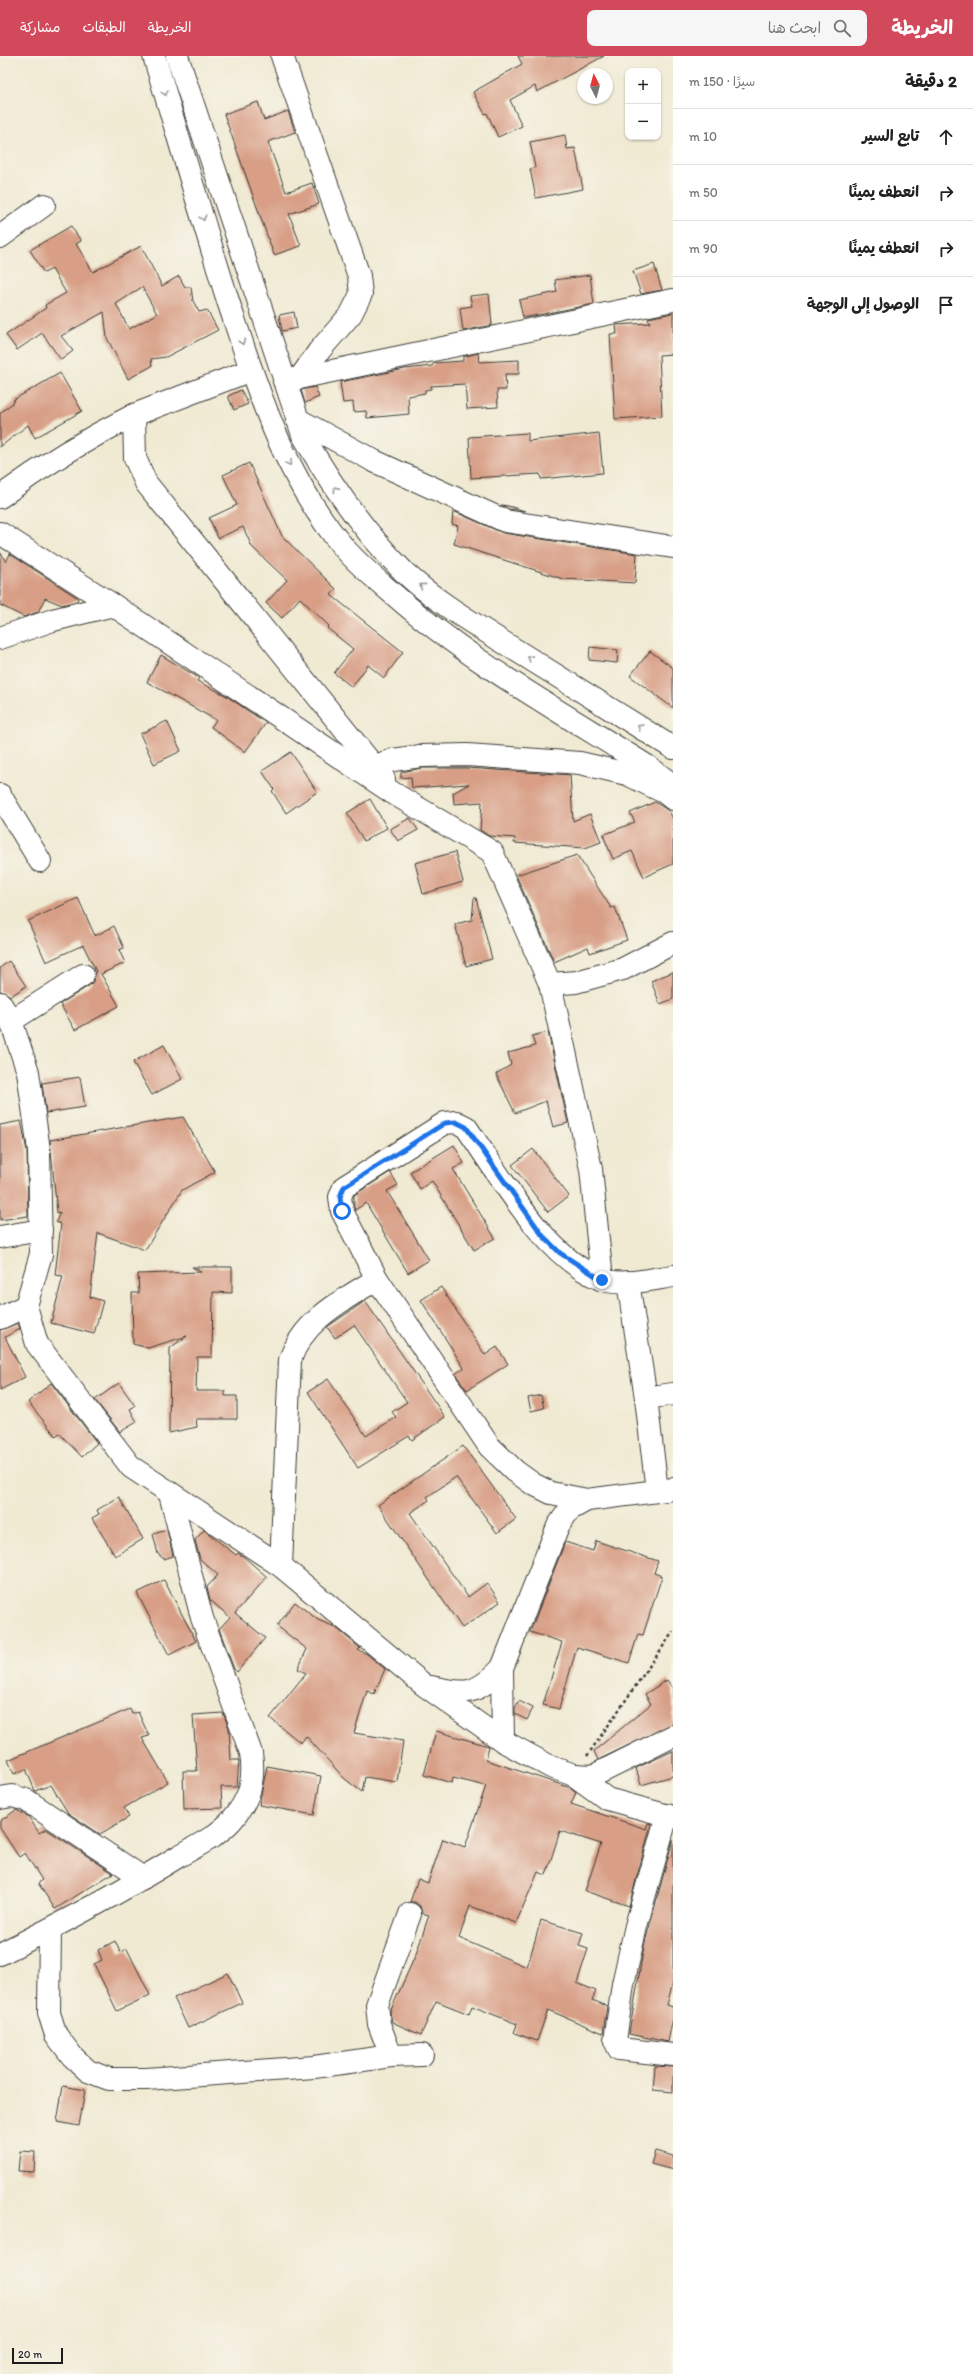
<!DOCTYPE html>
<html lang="ar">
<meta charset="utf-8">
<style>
:root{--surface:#fff;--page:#f6f6f6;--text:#222;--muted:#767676;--line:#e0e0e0;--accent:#d1495b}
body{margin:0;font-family:Itim,"Playpen Sans Arabic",sans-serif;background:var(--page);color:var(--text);direction:rtl}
.controls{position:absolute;right:12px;top:12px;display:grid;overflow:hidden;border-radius:8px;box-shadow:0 1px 3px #0004}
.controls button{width:36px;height:36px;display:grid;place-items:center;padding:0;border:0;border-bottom:1px solid var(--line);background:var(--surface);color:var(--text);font:20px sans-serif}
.compass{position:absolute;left:577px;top:12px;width:36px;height:36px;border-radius:50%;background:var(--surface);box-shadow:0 1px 3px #0004;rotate:354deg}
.scale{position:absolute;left:12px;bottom:10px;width:51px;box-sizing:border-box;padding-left:4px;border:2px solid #1c1c1c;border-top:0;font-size:11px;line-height:14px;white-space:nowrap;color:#1c1c1c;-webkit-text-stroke:3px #f7f3e8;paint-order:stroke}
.stop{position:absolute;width:12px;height:12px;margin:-9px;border:3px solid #1a73e8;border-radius:50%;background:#fff}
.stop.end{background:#1a73e8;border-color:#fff;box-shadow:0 1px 4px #0008}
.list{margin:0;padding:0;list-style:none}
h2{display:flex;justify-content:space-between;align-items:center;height:52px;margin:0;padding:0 16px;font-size:17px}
h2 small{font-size:13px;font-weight:400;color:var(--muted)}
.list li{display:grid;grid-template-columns:26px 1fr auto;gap:12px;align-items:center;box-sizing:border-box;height:56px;padding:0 16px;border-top:1px solid var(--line)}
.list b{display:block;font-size:15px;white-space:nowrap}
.list em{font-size:13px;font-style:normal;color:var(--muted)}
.icon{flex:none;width:22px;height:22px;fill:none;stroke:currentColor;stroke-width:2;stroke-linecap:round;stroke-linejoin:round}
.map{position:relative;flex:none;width:673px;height:2318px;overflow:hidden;direction:ltr}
header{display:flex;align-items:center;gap:24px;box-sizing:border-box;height:56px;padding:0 20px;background:var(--accent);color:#fff}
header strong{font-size:19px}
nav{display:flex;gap:22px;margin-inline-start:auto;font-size:14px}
.search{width:280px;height:36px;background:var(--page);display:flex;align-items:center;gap:10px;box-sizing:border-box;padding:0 14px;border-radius:8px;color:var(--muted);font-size:15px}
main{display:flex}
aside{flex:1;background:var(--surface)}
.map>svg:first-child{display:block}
.building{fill:#d89f86;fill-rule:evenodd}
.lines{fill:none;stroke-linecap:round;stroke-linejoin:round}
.minor-casing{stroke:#3c3b37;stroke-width:24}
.major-casing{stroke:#3c3b37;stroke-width:24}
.path{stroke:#3c3b37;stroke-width:2.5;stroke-dasharray:3 3;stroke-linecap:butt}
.minor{stroke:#fff;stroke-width:22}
.major{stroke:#fff;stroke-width:22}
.oneway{stroke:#999}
.route{stroke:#1a73e8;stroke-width:5}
</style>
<header>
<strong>الخريطة</strong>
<div class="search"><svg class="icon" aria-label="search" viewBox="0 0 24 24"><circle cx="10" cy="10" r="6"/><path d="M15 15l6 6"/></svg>ابحث هنا</div>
<nav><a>الخريطة</a><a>الطبقات</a><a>مشاركة</a></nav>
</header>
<main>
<aside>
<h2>2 دقيقة<small>سيرًا · 150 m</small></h2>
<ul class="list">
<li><svg class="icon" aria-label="ahead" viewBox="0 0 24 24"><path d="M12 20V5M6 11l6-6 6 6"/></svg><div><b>تابع السير</b></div><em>10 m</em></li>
<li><svg class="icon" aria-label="right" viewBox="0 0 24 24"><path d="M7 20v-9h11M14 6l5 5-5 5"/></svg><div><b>انعطف يمينًا</b></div><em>50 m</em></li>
<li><svg class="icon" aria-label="right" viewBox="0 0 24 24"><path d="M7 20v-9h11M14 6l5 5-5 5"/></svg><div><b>انعطف يمينًا</b></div><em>90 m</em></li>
<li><svg class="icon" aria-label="arrive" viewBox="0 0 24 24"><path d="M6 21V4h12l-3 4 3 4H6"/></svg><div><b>الوصول إلى الوجهة</b></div></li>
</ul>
</aside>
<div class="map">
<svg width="673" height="2318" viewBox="0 0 673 2318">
<rect width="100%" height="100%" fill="#f7f3e8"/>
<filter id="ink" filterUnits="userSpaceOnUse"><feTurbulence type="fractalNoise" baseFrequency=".025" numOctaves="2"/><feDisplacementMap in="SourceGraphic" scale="8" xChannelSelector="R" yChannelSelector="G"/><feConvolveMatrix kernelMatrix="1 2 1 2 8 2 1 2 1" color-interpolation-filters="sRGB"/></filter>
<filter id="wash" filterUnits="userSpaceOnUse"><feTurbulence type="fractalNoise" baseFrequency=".012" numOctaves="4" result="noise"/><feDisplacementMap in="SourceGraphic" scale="16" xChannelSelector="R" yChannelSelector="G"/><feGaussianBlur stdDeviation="0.9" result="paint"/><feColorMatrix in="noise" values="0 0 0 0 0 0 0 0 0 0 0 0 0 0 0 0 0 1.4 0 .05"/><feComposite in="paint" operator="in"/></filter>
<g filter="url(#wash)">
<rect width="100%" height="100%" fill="#f0ead3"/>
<g id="blocks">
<g class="building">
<path d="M518 0H604L537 36 535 30 510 44 522 70 498 81 487 57 485 58 473 36 522 8Z"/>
<path d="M258 46 264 64 288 55 295 76 268 86 286 136 312 127 319 148 289 158 301 190 274 199 224 58Z"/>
<path d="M565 79 567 93 575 92 583 133 536 142 530 113 535 112 530 86Z"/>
<path d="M71 170 81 185 76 188 93 216 141 190 162 230 179 220 185 231H191L193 245 199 256 207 254 218 274 166 301 151 303 152 310 128 323 107 282 104 256 61 280 73 295 61 304 42 277 17 294 6 279 46 252 45 249 66 237 52 213 44 217 30 194ZM142 231 157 258 129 273 116 248Z"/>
<path d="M654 208 662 234 641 238 633 215Z"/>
<path d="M590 219 594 248 523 262 519 244 557 236 555 224Z"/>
<path d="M489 238 492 269 463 275 460 252 472 250 470 240Z"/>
<path d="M294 256 297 272 282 275 279 259Z"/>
<path d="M673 257V298L659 299 662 360 615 363 610 278H617L616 269 650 267 648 262Z"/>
<path d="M478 297 479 306 519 304V318H505L506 334H497L498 351 467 353 465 328 431 330V333L425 334V337L408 340 409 358 367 362 366 355 354 356 353 346 343 347 340 326 405 313 432 310 434 307 463 305V301L466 300Z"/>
<path d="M60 317 82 355 35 382 28 369 0 391V357L15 345 13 344Z"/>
<path d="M315 331 319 341 305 347 301 334Z"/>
<path d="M241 334 248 348 234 354 228 340Z"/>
<path d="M528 377V385L599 377 603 417 541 423 540 418 471 422 469 381Z"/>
<path d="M249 407 282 480 336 533 331 539 403 596 384 622 368 609 352 631 334 617 353 593 327 572 329 570 300 542 282 562 266 547 287 524 252 491 243 471 218 482 209 462 237 449 223 419Z"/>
<path d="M501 449 508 450 525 455 509 453Z"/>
<path d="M453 455 503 477 637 498 635 527 563 523 454 488 458 470 452 468Z"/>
<path d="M0 496 6 506 10 498 78 542 77 545 62 549 45 542 38 556 24 561 0 549Z"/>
<path d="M590 591 618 594 617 607 589 604Z"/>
<path d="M650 595 673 612V652L630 620Z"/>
<path d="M161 599 199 622 197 625 225 639 266 667 245 696 211 671 216 664 147 626Z"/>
<path d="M167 665 181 695 154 708 140 678Z"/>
<path d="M291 696 317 736 286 757 272 735 274 733 262 715Z"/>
<path d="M422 712H467L570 719 573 765 590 758 601 786 585 792 514 787 515 782 489 780 480 774 482 746 454 748 453 737 469 728 412 732 411 721 401 722V716Z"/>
<path d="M370 743 387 772 364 785 347 757Z"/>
<path d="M655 746 669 755 673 763V808L644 821 632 795 613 803 603 779 635 766 630 757Z"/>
<path d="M410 762 418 774 398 785 390 773Z"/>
<path d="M455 796 463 826 423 838 415 807Z"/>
<path d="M577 799 611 852 615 851 627 884 590 897 588 891 554 906 516 819Z"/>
<path d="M78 842 95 880 114 870 124 892 119 894 125 907 101 918 119 950 75 974 60 948 90 929 94 924 96 915 83 889 46 906 28 865Z"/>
<path d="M474 842H476L492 903 466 910 455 868 472 864Z"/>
<path d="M9 905 26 930 11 940 0 935V912Z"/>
<path d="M673 916V943L660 948 651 925Z"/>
<path d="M548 976 568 1067 553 1071 546 1045 515 1057 496 1018 511 1009 508 997 535 990 532 980Z"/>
<path d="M164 989 182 1023 152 1039 133 1006Z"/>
<path d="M80 1021 85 1051 46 1057 42 1027Z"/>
<path d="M183 1061 215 1116 182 1134 145 1194 98 1177 90 1241 103 1245 94 1278 51 1267 63 1220 55 1219 61 1168 56 1166 60 1156 57 1157 50 1084Z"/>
<path d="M21 1065 27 1095 28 1160 0 1164V1069Z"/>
<path d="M454 1089 464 1107 453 1113 495 1182 474 1194 432 1125 420 1133 410 1116Z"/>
<path d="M533 1093 569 1140 548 1156 512 1109Z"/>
<path d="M390 1116 398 1129 387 1135 429 1204 408 1217 366 1147 355 1154 354 1151V1139Z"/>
<path d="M192 1211H232V1237L213 1236 212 1301H197L196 1335H225V1340H237V1363H196L197 1371 169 1377 170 1292 187 1280 148 1292 133 1288 132 1237H139L138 1218 201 1216Z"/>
<path d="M441 1231 485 1299 497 1291 508 1308 467 1334 455 1318 464 1312 421 1244Z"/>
<path d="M365 1245 445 1361 412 1384 409 1380 358 1412 308 1336 328 1323 366 1380 396 1361 392 1356 407 1346 354 1269 335 1282 327 1271Z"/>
<path d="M18 1267 20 1273 5 1281 25 1321 0 1334V1274Z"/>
<path d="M51 1327 97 1387 82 1401 59 1377 56 1380 28 1346Z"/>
<path d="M119 1327 135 1350 130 1353 137 1366 120 1376 95 1344Z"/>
<path d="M541 1339 544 1352 531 1355 528 1342Z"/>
<path d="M463 1390 516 1463 497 1477 456 1421 427 1441 429 1444 410 1457 468 1541 487 1527 500 1546 462 1572 378 1449Z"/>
<path d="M119 1441 143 1483 115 1500 92 1462 99 1458 97 1454Z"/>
<path d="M167 1474 173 1500 164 1503 158 1498 153 1478Z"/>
<path d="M204 1474 236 1499 238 1497 244 1501 267 1521 235 1557 265 1582 237 1616 234 1613 219 1573 230 1561 210 1544 207 1531 218 1519 200 1503 195 1484Z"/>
<path d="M596 1485 658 1505 654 1517 662 1520 643 1579 638 1578 629 1607 577 1591 559 1653 543 1649 562 1586 530 1576 565 1486 593 1495Z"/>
<path d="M164 1524 196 1585 169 1599 137 1537Z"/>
<path d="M295 1546 318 1564 335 1571 360 1592 358 1594 367 1598 385 1613 374 1638 367 1635 354 1677 403 1685 397 1726 365 1721 362 1736 345 1723 306 1680 301 1687 270 1662 306 1617 298 1613 307 1593 277 1570Z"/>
<path d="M667 1624 673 1633V1668L598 1704 594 1695 651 1648 645 1638Z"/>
<path d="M519 1645 533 1652 527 1664 515 1658V1652Z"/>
<path d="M130 1653 132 1658 138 1656 149 1680 142 1682 168 1726 124 1752 129 1761 100 1778 68 1757 51 1729 35 1735 26 1713 14 1718 8 1704Z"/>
<path d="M223 1657 229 1672 231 1704H239L237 1731H221L222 1752 184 1753 183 1715H197L193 1659Z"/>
<path d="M436 1675 489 1690 486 1704 571 1732 576 1736 571 1748 646 1773 648 1767 651 1768 629 1850 585 1835 601 1788 560 1775 546 1819 538 1816 516 1867 470 1850 459 1882 527 1911 541 1864 583 1877 579 1890 588 1893 577 1927 596 1935 592 1944 607 1950 603 1977 548 1954 537 1985 514 1977 517 1968 472 1950 469 1958 436 1945 421 1979 392 1966 390 1956 416 1898 429 1859 422 1857 420 1850 415 1846H410L418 1823 428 1827 443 1783 465 1791 486 1730 453 1722 452 1727 424 1719Z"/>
<path d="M673 1695V1720L641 1729 636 1712Z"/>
<path d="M267 1710 321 1720 314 1759 259 1749Z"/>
<path d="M16 1754 28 1760 39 1777 46 1773 113 1817 55 1853 38 1827 42 1824 25 1797 19 1801 0 1772V1765Z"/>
<path d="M673 1784V1926L667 1949 673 1951V1961L668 1986 629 1978 644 1890Z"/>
<path d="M115 1885 120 1896 127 1893 150 1939 117 1955 94 1908 102 1904 98 1894Z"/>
<path d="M228 1917 242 1947 188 1972 174 1942Z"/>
<path d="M655 2010 673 2011V2036L653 2034Z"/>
<path d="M63 2030 85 2034 79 2070 57 2066Z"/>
<path d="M20 2095 35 2096 34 2116 18 2115Z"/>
<path d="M655 2095 673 2100V2114L651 2108Z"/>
</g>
</g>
</g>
<g filter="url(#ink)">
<use href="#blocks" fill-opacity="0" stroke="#3c3b37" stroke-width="1"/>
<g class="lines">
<defs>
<g id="minor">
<path d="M282 0 359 220 361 238 351 258 319 295 300 322"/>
<path d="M0 181 44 149"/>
<path d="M251 314 134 359 135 402 146 427 384 723"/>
<path d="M284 325 673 244"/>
<path d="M297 363 374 405 505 465 673 491"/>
<path d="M0 441C43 409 86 383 134 359"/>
<path d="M0 477 113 549 393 737 492 796 550 928 591 1113 602 1224"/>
<path d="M0 582 53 564 113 549"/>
<path d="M362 714 393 704 421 700 467 699 580 707 627 718 664 736 673 743"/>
<path d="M0 739 40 805"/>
<path d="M550 928 576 926 623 913 673 887"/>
<path d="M0 947 11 965 28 1016 39 1094 41 1198 26 1250 37 1288 131 1411 281 1510 424 1629 503 1685 551 1711 574 1719 607 1743 673 1761"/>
<path d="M11 965 83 919"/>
<path d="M0 1181 41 1174"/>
<path d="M628 1226 646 1342 657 1435"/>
<path d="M0 1262 26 1250"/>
<path d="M646 1342 673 1338"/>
<path d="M587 1444 551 1437 533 1428 515 1415 489 1390 377 1223 342 1155 340 1141 344 1131 445 1067 456 1066 466 1071C500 1119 544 1201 601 1223 620 1231 653 1223 673 1220"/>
<path d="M281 1510 290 1304C303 1264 343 1244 377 1223"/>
<path d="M502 1612 558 1470 569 1454 587 1444 673 1433"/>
<path d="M431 1631C466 1639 476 1639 502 1612L503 1685"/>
<path d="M574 1719 593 1720 673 1680"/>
<path d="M0 1742 12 1740 26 1744 143 1822"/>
<path d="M667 1759 636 1870 623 1928 615 1985 619 1993 673 1999"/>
<path d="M50 1874 49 1957 56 1979 72 2000 88 2015 109 2023H146L314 2011 391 2000 422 1999"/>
<path d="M0 1898C61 1868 121 1836 179 1800 197 1790 218 1780 232 1764 250 1743 255 1724 251 1697L202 1562 170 1438"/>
<path d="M391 2000 379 1968 377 1949 410 1858"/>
</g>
<g id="major">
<path d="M154 0C179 83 203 166 229 248 258 335 285 423 345 493 359 509 376 523 392 537 469 605 561 656 647 710L673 729"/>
<path d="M177 0 303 379C331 429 364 476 405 517 436 546 478 570 514 593 567 626 620 659 673 692"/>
</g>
</defs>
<use href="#minor" class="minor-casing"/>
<use href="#major" class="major-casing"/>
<path class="path" d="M587 1700 673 1576"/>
<use href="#minor" class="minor"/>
<use href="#major" class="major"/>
</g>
<defs><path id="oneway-chevron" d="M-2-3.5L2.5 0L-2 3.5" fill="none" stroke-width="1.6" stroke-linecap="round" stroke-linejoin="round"/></defs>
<g class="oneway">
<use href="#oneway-chevron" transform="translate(165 37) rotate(73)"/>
<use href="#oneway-chevron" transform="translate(203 162) rotate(73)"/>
<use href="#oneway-chevron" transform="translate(242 286) rotate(72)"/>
<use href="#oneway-chevron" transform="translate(289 407) rotate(62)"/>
<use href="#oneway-chevron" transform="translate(336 433) rotate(-125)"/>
<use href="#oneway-chevron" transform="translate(422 530) rotate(-143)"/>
<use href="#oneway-chevron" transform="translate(530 602) rotate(-148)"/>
<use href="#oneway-chevron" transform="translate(640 671) rotate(-148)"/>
</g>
</g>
<g class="lines" filter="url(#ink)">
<path class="route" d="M342 1155 340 1141 344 1131 445 1067 456 1066 466 1071 543 1180 560 1197 602 1224"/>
</g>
</svg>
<div class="controls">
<button>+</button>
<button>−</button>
</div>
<svg class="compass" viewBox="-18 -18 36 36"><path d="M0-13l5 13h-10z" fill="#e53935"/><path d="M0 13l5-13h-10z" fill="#767676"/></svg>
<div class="scale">20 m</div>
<div class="stop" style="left:342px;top:1155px"></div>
<div class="stop end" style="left:602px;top:1224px"></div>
</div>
</main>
